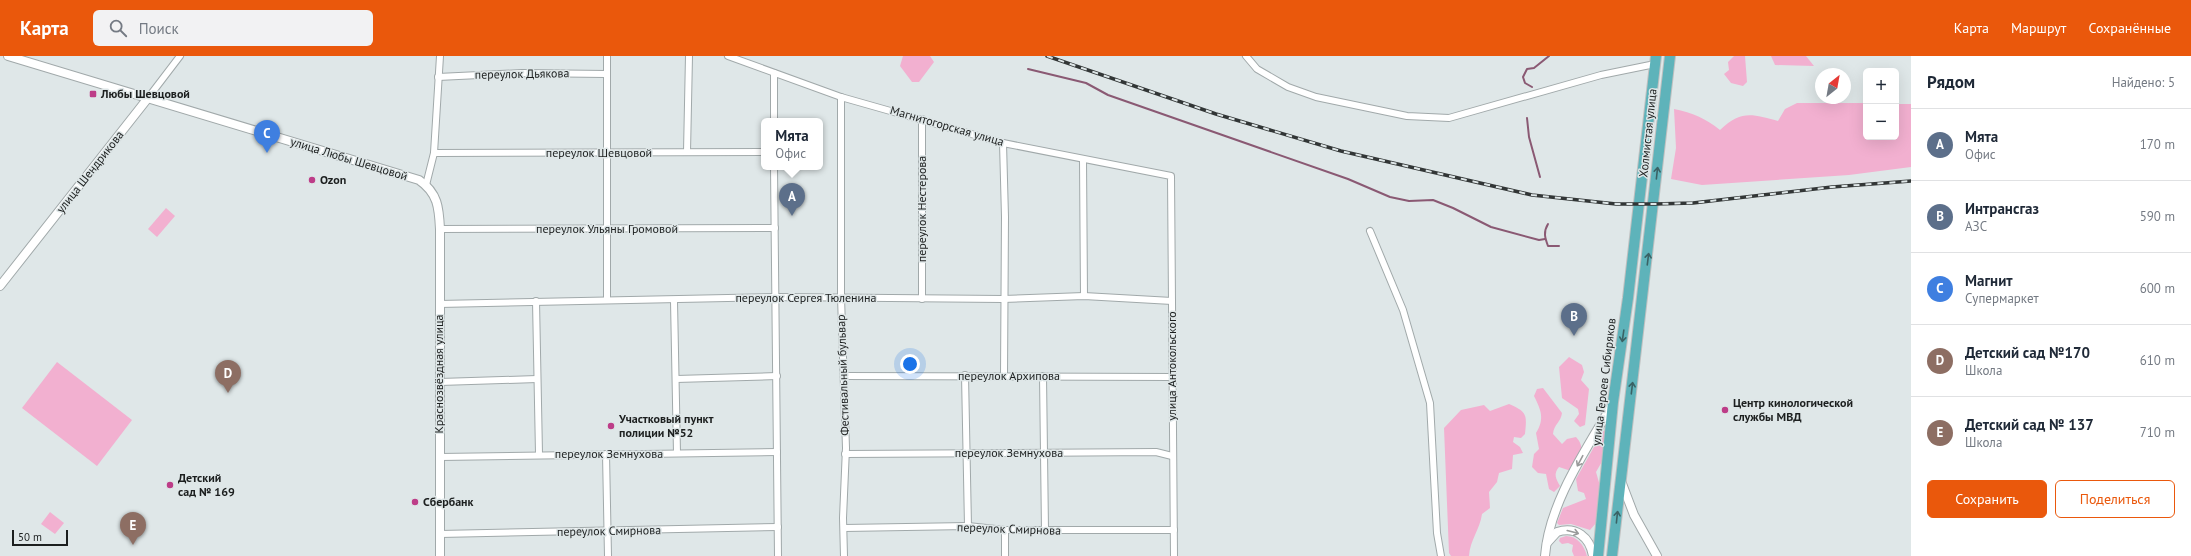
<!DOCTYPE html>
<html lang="ru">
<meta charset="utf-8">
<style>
:root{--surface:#fff;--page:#f2f2f3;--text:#1f2937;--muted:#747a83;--line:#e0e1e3;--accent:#ea580c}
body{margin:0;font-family:"PT Sans",sans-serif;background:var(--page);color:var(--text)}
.controls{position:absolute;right:12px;top:12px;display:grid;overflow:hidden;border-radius:6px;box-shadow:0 4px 16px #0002}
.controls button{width:36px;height:36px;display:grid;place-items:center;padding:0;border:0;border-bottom:1px solid var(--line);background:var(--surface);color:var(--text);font:20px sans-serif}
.compass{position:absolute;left:1815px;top:12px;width:36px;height:36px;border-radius:50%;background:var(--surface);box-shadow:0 4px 16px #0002;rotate:31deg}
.scale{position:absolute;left:12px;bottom:10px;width:56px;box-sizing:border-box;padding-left:4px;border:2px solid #1c1f1f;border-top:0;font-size:11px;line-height:14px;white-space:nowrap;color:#1c1f1f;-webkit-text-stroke:3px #dfe7e8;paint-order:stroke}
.you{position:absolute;left:910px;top:308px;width:14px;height:14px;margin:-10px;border:3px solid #fff;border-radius:50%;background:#1a73e8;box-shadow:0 0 0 6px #1a73e833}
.badge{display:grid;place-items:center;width:26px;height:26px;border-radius:50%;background:var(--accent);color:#fff;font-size:13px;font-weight:700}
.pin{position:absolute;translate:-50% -33px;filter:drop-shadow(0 1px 2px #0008)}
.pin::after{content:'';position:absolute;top:21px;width:14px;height:12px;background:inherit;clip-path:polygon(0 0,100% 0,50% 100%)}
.popup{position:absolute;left:761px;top:62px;width:62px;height:52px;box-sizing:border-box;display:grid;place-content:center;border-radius:6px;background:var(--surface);filter:drop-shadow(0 1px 3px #0005);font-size:13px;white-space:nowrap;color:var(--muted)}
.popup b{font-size:15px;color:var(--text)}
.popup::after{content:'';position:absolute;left:50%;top:100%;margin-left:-8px;border:8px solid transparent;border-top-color:var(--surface)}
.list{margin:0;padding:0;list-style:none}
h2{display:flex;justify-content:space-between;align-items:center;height:52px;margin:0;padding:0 16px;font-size:17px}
h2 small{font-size:13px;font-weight:400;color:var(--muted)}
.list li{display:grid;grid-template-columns:26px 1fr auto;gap:12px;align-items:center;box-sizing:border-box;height:72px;padding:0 16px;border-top:1px solid var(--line)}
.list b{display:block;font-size:15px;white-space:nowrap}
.list p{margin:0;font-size:13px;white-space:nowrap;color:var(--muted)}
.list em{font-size:13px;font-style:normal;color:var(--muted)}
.actions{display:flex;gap:8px;padding:12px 16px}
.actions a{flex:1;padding:9px 0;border:1px solid var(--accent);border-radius:6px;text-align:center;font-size:14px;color:var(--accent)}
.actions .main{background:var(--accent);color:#fff}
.icon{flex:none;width:22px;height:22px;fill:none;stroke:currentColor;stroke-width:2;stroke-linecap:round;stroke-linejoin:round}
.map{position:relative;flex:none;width:1911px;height:500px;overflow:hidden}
header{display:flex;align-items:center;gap:24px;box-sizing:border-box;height:56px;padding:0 20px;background:var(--accent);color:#fff}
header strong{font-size:19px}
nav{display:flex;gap:22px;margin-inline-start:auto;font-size:14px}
.search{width:280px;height:36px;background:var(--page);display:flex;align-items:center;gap:10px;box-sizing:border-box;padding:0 14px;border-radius:6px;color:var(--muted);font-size:15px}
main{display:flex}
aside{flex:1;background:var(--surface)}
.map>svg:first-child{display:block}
.green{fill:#f2b0d0}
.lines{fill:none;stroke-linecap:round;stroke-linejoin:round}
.stream{stroke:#8a5973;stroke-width:2}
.minor-casing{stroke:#a1a9aa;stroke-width:8}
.tertiary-casing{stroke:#a1a9aa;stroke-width:10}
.trunk-casing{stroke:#bfc0c0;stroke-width:12}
.minor{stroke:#fff;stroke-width:6}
.tertiary{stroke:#fff;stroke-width:8}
.trunk{stroke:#5eb3ba;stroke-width:10}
.rail-casing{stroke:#323636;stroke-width:3.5}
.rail{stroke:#dfe7e8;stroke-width:2;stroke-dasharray:6;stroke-linecap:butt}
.oneway{stroke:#3a6265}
.oneway2{stroke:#999a9a}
.poi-dot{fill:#bd3d88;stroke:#dfe7e8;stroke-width:1.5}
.labels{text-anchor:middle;stroke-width:3;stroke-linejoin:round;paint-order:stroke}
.street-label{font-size:12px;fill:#1c1f1f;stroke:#dfe7e8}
.poi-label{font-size:12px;font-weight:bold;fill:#1c1f1f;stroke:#dfe7e8;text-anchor:start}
</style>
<header>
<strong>Карта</strong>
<div class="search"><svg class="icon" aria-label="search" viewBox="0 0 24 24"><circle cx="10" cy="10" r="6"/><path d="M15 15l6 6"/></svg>Поиск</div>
<nav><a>Карта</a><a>Маршрут</a><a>Сохранённые</a></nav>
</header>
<main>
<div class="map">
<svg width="1911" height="500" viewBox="0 0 1911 500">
<rect width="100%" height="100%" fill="#dfe7e8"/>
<g class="green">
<path d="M903 0H930L934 6 919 26H912L900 10Z"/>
<path d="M1734 0H1745L1747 26 1743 30 1731 27 1724 18 1729 14 1728 6Z"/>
<path d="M1771 0H1806L1814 10 1775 9Z"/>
<path d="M1797 47H1866V81H1896V48H1911V111L1849 119 1702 129 1671 123 1676 92 1674 53C1693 57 1705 62 1720 74 1741 54 1752 58 1778 65L1785 53Z"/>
<path d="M166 152 175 160 157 181 148 173Z"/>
<path d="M1569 301 1582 309 1584 316 1581 324 1589 333 1585 369 1580 371 1574 365 1579 358 1578 353 1562 342 1559 311Z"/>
<path d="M57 306 132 364 97 410 22 352Z"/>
<path d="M1543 332 1562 357C1561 366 1554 368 1553 378L1562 388 1567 383 1576 381C1587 393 1579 402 1571 415L1559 411C1553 418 1556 423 1560 430L1554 436 1549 433 1546 418 1538 417 1532 411 1534 398 1539 393 1536 377C1545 363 1541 354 1534 340L1537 333Z"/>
<path d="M1509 348C1527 356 1527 358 1525 378L1521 382 1514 381 1513 386 1520 391 1523 397 1513 399 1512 413 1499 417 1497 426 1489 436 1490 452 1482 458C1480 473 1470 484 1469 500H1451L1449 497 1444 372 1461 354 1484 349 1490 355Z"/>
<path d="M1603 375H1607L1604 402 1596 416 1600 430 1596 467 1590 474 1571 468 1559 469 1557 467 1563 452 1586 443 1584 437 1578 435 1576 423Z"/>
<path d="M50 456 64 467 55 478 41 468Z"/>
<path d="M1566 480C1577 480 1584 489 1587 500H1574L1572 495 1573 489 1568 487 1562 488 1559 485 1560 482Z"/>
</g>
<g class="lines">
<g class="stream">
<path d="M1028 13 1086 27 1108 39 1348 123 1390 141 1409 145 1433 144 1453 152 1491 171 1539 184 1545 183"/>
<path d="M1532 31 1525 27 1523 21 1527 13 1534 12 1549 0"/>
<path d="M1527 62 1529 81 1540 121"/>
<path d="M1548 168C1543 176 1545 182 1548 190H1559"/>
</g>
<defs>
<g id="minor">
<path d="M607 0V244"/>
<path d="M728 0 841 41 1003 87 1171 120 1174 500"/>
<path d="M1246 0 1257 13 1288 31 1316 41 1407 60 1449 62 1601 19 1655 8"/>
<path d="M438 21 522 17 606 18"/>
<path d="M841 41V241L846 392 843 462 844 500"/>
<path d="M148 42 180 0"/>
<path d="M774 65V17"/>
<path d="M1003 87 1005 161 1004 320"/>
<path d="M687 96 689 0"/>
<path d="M434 97 764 96"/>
<path d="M1083 104 1084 240"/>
<path d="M774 111 778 500"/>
<path d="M426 129 434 97 440 0"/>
<path d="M440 173 775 172"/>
<path d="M1370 175 1403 254 1430 347 1437 477 1441 500"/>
<path d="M922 243V63"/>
<path d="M536 245 539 398"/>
<path d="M674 245 677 397"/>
<path d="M439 248 777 241 1003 243 1084 240 1172 245"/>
<path d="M965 319 968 470"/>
<path d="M844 320 1173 321"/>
<path d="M1043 320 1045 474"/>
<path d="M676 323 777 320"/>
<path d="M440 326 537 323"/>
<path d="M606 398 608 500"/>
<path d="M845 398 1156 396 1172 400"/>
<path d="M440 401 777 396"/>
<path d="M844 472 968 470 1005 474H1174"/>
<path d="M1005 474V500"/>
<path d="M440 478 778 471"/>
</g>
<g id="tertiary">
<path d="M8 0 419 124C438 137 439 152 440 173V500"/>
<path d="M0 230 148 42"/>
<path d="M1621 425 1634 459 1657 500"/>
<path d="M1547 487 1557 476C1576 470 1590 481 1593 500"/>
<path d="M1545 500C1549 447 1586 394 1612 349"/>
</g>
<g id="trunk">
<path d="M1598 500 1613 346 1628 242 1656 0"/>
<path d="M1612 500 1670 0"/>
</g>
</defs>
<use href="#minor" class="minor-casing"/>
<use href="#tertiary" class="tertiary-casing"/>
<use href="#trunk" class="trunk-casing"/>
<use href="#minor" class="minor"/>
<use href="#tertiary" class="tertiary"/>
<use href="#trunk" class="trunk"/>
<defs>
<path id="rail" d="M1047 0 1216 58 1341 95 1532 139 1616 148H1655L1693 147 1832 131 1911 125"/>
</defs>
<use href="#rail" class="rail-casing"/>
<use href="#rail" class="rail"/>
</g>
<defs><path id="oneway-shaft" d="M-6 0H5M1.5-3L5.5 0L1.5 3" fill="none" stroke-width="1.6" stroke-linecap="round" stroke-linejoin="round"/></defs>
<g class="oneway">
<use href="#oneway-shaft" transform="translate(1657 117) rotate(-84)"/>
<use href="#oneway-shaft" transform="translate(1648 203) rotate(-83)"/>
<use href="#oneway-shaft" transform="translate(1623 280) rotate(98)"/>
<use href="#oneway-shaft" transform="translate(1632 332) rotate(-83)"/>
<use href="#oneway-shaft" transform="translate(1617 461) rotate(-84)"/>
</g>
<g class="oneway2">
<use href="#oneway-shaft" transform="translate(1580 405) rotate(118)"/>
<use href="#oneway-shaft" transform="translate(1573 476) rotate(15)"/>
</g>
<g class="poi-dot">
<rect x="89" y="34" width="8" height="8" rx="2"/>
<circle cx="312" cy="124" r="4"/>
<circle cx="1725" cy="354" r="4"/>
<circle cx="611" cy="370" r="4"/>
<circle cx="170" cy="429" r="4"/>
<circle cx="415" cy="446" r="4"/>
</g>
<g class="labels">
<g class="street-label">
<text transform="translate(522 18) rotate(-1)" y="4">переулок Дьякова</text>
<text transform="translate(947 70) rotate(16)" y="4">Магнитогорская улица</text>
<text transform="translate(1648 77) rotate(-84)" y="4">Холмистая улица</text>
<text x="599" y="101">переулок Шевцовой</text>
<text transform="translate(349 103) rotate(17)" y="4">улица Любы Шевцовой</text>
<text transform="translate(90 116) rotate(-52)" y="4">улица Шендрикова</text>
<text transform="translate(922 153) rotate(-90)" y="4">переулок Нестерова</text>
<text x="607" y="177">переулок Ульяны Громовой</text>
<text x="806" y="246">переулок Сергея Тюленина</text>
<text transform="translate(1172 310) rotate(-90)" y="4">улица Антокольского</text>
<text transform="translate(439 318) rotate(-90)" y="4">Краснозвёздная улица</text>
<text transform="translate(843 319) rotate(-92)" y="4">Фестивальный бульвар</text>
<text x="1009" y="324">переулок Архипова</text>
<text transform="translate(1604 326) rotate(-83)" y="4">улица Героев Сибиряков</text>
<text x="1009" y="401">переулок Земнухова</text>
<text x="609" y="402">переулок Земнухова</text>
<text transform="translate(1009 473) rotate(2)" y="4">переулок Смирнова</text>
<text transform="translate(609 475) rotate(-1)" y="4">переулок Смирнова</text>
</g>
<g class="poi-label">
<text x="101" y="42">Любы Шевцовой</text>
<text x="320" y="128">Ozon</text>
<text x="1733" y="351">Центр кинологической<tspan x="1733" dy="14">службы МВД</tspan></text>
<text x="619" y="367">Участковый пункт<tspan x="619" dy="14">полиции №52</tspan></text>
<text x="178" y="426">Детский<tspan x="178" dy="14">сад № 169</tspan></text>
<text x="423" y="450">Сбербанк</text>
</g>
</g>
</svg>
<div class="controls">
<button>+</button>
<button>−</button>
</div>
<svg class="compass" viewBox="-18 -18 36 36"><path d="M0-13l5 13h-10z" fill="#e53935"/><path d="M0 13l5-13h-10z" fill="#747a83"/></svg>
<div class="scale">50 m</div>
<div class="you"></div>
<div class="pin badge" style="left:792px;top:160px;background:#5c6f8a">A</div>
<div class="popup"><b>Мята</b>Офис</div>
<div class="pin badge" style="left:1574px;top:280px;background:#5c6f8a">B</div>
<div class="pin badge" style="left:267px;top:97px;background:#3f7fe0">C</div>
<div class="pin badge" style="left:228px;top:337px;background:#8d6e63">D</div>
<div class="pin badge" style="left:133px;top:489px;background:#8d6e63">E</div>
</div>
<aside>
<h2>Рядом<small>Найдено: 5</small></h2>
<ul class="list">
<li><span class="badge" style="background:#5c6f8a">A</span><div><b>Мята</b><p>Офис</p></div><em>170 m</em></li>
<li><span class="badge" style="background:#5c6f8a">B</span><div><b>Интрансгаз</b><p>АЗС</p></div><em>590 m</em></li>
<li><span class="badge" style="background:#3f7fe0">C</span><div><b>Магнит</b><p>Супермаркет</p></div><em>600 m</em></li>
<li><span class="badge" style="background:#8d6e63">D</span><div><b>Детский сад №170</b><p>Школа</p></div><em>610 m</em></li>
<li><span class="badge" style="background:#8d6e63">E</span><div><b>Детский сад № 137</b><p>Школа</p></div><em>710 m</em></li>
</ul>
<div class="actions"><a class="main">Сохранить</a><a>Поделиться</a></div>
</aside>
</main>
